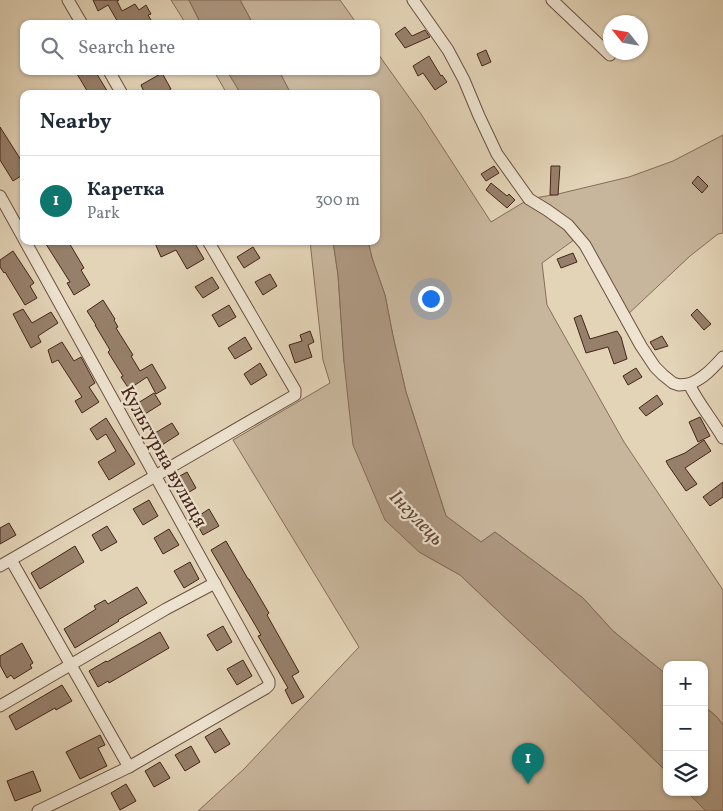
<!DOCTYPE html>
<meta charset="utf-8">
<style>
:root{--surface:#fff;--page:#f2f2f3;--text:#1f2937;--muted:#747a83;--line:#e0e1e3;--accent:#0f766e}
body{margin:0;font-family:Vollkorn,serif;background:var(--page);color:var(--text)}
.controls{position:absolute;right:15px;bottom:15px;display:grid;overflow:hidden;border-radius:10px;box-shadow:0 1px 4px #0004}
.controls button{width:45px;height:45px;display:grid;place-items:center;padding:0;border:0;border-bottom:1px solid var(--line);background:var(--surface);color:var(--text);font:25px sans-serif}
.compass{position:absolute;left:603px;top:15px;width:45px;height:45px;border-radius:50%;background:var(--surface);box-shadow:0 1px 4px #0004;rotate:301deg}
.you{position:absolute;left:430px;top:298px;width:18px;height:18px;margin:-12px;border:4px solid #fff;border-radius:50%;background:#1a73e8;box-shadow:0 0 0 8px #1a73e833}
.badge{display:grid;place-items:center;width:32px;height:32px;border-radius:50%;background:var(--accent);color:#fff;font-size:16px;font-weight:700}
.pin{position:absolute;translate:-50% -41px;filter:drop-shadow(0 1px 2px #0008)}
.pin::after{content:'';position:absolute;top:26px;width:18px;height:15px;background:inherit;clip-path:polygon(0 0,100% 0,50% 100%)}
.list{margin:0;padding:0;list-style:none}
h2{display:flex;justify-content:space-between;align-items:center;height:65px;margin:0;padding:0 20px;font-size:21px}
h2 small{font-size:16px;font-weight:400;color:var(--muted)}
.list li{display:grid;grid-template-columns:32px 1fr auto;gap:15px;align-items:center;box-sizing:border-box;height:90px;padding:0 20px;border-top:1px solid var(--line)}
.list b{display:block;font-size:19px;white-space:nowrap}
.list p{margin:0;font-size:16px;white-space:nowrap;color:var(--muted)}
.list em{font-size:16px;font-style:normal;color:var(--muted)}
.icon{flex:none;width:28px;height:28px;fill:none;stroke:currentColor;stroke-width:2;stroke-linecap:round;stroke-linejoin:round}
.map{position:relative;flex:none;width:723px;height:811px;overflow:hidden}
.search{position:absolute;background:var(--surface);box-shadow:0 1px 4px #0004;left:20px;top:20px;width:360px;height:55px;display:flex;align-items:center;gap:12px;box-sizing:border-box;padding:0 18px;border-radius:10px;color:var(--muted);font-size:19px}
.panel{position:absolute;background:var(--surface);box-shadow:0 1px 4px #0004;left:20px;top:90px;width:360px;height:155px;border-radius:10px}
.map>svg:first-child{display:block}
.green{fill:#c8b69c;stroke:#866d5a}
.water{fill:#ad9881;stroke:#836a57}
.building{fill:#97806b;stroke:#452418}
.lines{fill:none;stroke-linecap:round;stroke-linejoin:round}
.minor-casing{stroke:#6c5040;stroke-width:13}
.minor{stroke:#ede3d0;stroke-width:11}
.labels{text-anchor:middle;stroke-width:4.5;stroke-linejoin:round;paint-order:stroke}
.street-label{font-size:19px;fill:#452418;stroke:#ede3d0}
.water-label{font-size:20px;font-style:italic;fill:#644738;stroke:#ede3d0}
</style>
<div class="map">
<svg width="723" height="811" viewBox="0 0 723 811">
<rect width="100%" height="100%" fill="#e3d4b7"/>
<filter id="stains"><feTurbulence type="fractalNoise" baseFrequency=".004" numOctaves="4"/><feColorMatrix values="0 0 0 0 .2 0 0 0 0 .09 0 0 0 0 .02 0 0 0 .5 -.17"/></filter>
<radialGradient id="worn" r=".72"><stop offset=".6" stop-color="#630" stop-opacity="0"/><stop offset="1" stop-color="#630" stop-opacity=".3"/></radialGradient>
<g class="green">
<path d="M171 0H189L201 24H186Z"/>
<path d="M240 0H340L357 24H253Z"/>
<path d="M376 51 421 114 491 222 529 199 558 194 629 177 673 161 723 135V233L718 234 690 256 625 317 578 237 542 263 547 305 624 442 723 590V725L717 717 704 706V665H667V675L613 631 583 598 495 532 481 542 446 516 406 392 393 336 385 295 372 258 368 241H376V94H291L279 71H376Z"/>
<path d="M214 71H227L241 94H227Z"/>
<path d="M310 241H333L338 275 344 362 419 552 460 575 627 733 667 772V792H687L706 811H198L244 769 359 647 233 440 330 383 323 360Z"/>
</g>
<g class="water">
<path d="M189 0H240L253 24H201Z"/>
<path d="M227 71H279L291 94H241Z"/>
<path d="M333 241H368L372 258 385 295 393 336 406 392 446 516 481 542 495 532 583 598 613 631 667 675V772L627 733 460 575 419 552 385 520 353 445 344 362 338 275Z"/>
<path d="M704 706 717 717 723 725V811H706L687 792H704Z"/>
</g>
<g class="building">
<path d="M93 0H119L117 1 122 11 135 4 139 10 146 5 151 14 148 15 151 20 145 24H119L108 5 98 11Z"/>
<path d="M405 27 412 36 425 30 430 37 405 48 395 34Z"/>
<path d="M486 50 491 62 482 66 477 54Z"/>
<path d="M429 56 441 76 442 75 447 82 435 90 423 73 418 76 413 66Z"/>
<path d="M82 71H95L109 94H89L77 74Z"/>
<path d="M162 73 171 89 163 94H145L141 85Z"/>
<path d="M0 127 21 160 24 158V174L13 181 0 160Z"/>
<path d="M494 166 499 173 486 181 481 174Z"/>
<path d="M551 166H560L558 195H550Z"/>
<path d="M698 176 708 186 702 193 692 183Z"/>
<path d="M491 183 507 196 509 194 515 200 507 208 486 190Z"/>
<path d="M44 241H68L84 268 81 270 90 285 74 295 67 283 70 282Z"/>
<path d="M154 241H195L194 242 204 259 187 269 176 250 161 257Z"/>
<path d="M253 247 260 258 244 268 237 257Z"/>
<path d="M13 251 34 283 30 286 37 298 25 305 5 272 4 273 0 267V260Z"/>
<path d="M573 253 577 262 561 268 557 259Z"/>
<path d="M270 274 277 286 263 295 255 282Z"/>
<path d="M212 277 219 288 203 298 195 287Z"/>
<path d="M103 300 115 319 114 320 118 327 116 328 133 355 131 356 140 371 152 364 166 388 156 394 147 377 129 389 121 377 123 376 108 352 110 350 95 325H96L87 311Z"/>
<path d="M229 305 236 317 219 327 212 315Z"/>
<path d="M23 309 32 323 51 312 58 323 38 336 41 342 31 348 13 314Z"/>
<path d="M697 309 711 324 704 330 691 315Z"/>
<path d="M581 315 590 339 617 331 621 337 627 359 614 364 608 347 586 353 574 318Z"/>
<path d="M310 331 314 342 308 345 312 357 295 363 289 345 302 341 300 335Z"/>
<path d="M662 336 668 346 655 350 650 342Z"/>
<path d="M245 337 252 349 235 359 228 348Z"/>
<path d="M62 342 74 361 81 357 95 383 89 387 99 402 82 413 75 401 82 397 58 360 52 363 48 350Z"/>
<path d="M260 363 267 375 251 385 244 374Z"/>
<path d="M636 368 642 377 628 385 623 376Z"/>
<path d="M154 393 161 404 145 414 138 403Z"/>
<path d="M657 395 663 404 646 416 639 408Z"/>
<path d="M700 417 710 436 698 442 689 422Z"/>
<path d="M106 418 135 464 109 480 98 462 116 451 106 434 97 440 90 429Z"/>
<path d="M172 423 179 434 162 445 155 433Z"/>
<path d="M704 440 711 451 685 468 697 484 686 491 668 465 666 461 685 453Z"/>
<path d="M187 472 196 488 181 497 171 481Z"/>
<path d="M723 482V497L710 506 703 497Z"/>
<path d="M149 500 158 516 143 525 133 509Z"/>
<path d="M209 509 219 526 203 535 194 519Z"/>
<path d="M9 523 16 535 0 544V528Z"/>
<path d="M107 526 117 542 101 551 92 535Z"/>
<path d="M169 529 179 545 163 554 154 538Z"/>
<path d="M226 541 248 579H249L269 613 267 615 299 672 292 676 304 697 292 704 285 690 288 688 258 636 261 635 211 550Z"/>
<path d="M75 546 84 562 40 589 31 573Z"/>
<path d="M190 562 199 579 184 588 174 571Z"/>
<path d="M137 587 147 603 118 620 119 621 75 648 64 629 96 609 94 606 105 600 108 604Z"/>
<path d="M223 626 232 642 217 651 207 635Z"/>
<path d="M160 632 169 648 109 683 108 681 98 687 89 671 106 661 107 662Z"/>
<path d="M22 643 33 663 30 665 32 668 14 679 11 675 7 678 0 665V656Z"/>
<path d="M243 660 252 676 237 685 227 669Z"/>
<path d="M62 685 72 701 56 710 55 708 16 730 9 716Z"/>
<path d="M220 728 230 744 215 753 205 737Z"/>
<path d="M100 735 105 745 98 748 107 766 80 779 66 752Z"/>
<path d="M191 746 200 762 185 771 175 755Z"/>
<path d="M160 762 170 778 154 787 145 771Z"/>
<path d="M33 771 41 791 15 801 7 781Z"/>
<path d="M126 784 136 801 120 810 111 793Z"/>
</g>
<g class="lines">
<defs>
<g id="minor">
<path d="M68 0 82 24"/>
<path d="M413 0 448 50 464 80 479 116 497 154 529 199 547 210 568 225 585 245 641 346 655 367 663 375 673 383 679 385 689 384C698 403 712 419 723 438"/>
<path d="M552 0 610 55"/>
<path d="M109 71 122 94"/>
<path d="M0 196 24 239"/>
<path d="M25 241 269 681V685L266 688 129 767 38 811"/>
<path d="M689 384C703 379 713 368 723 357"/>
<path d="M11 560 129 767"/>
<path d="M0 566 295 395V390L208 241"/>
<path d="M0 706 166 609 215 583"/>
</g>
</defs>
<use href="#minor" class="minor-casing"/>
<use href="#minor" class="minor"/>
</g>
<g class="labels">
<g class="street-label">
<text transform="translate(165 456) rotate(61)" y="7">Культурна вулиця</text>
</g>
<g class="water-label">
<text transform="translate(417 517) rotate(46)" y="7">Інгулець</text>
</g>
</g>
<rect width="100%" height="100%" filter="url(#stains)"/>
<rect width="100%" height="100%" fill="url(#worn)"/>
</svg>
<div class="controls">
<button>+</button>
<button>−</button>
<button><svg class="icon" aria-label="layers" viewBox="0 0 24 24"><path d="M12 4l9 5-9 5-9-5zM3 14l9 5 9-5"/></svg></button>
</div>
<svg class="compass" viewBox="-18 -18 36 36"><path d="M0-13l5 13h-10z" fill="#e53935"/><path d="M0 13l5-13h-10z" fill="#747a83"/></svg>
<div class="you"></div>
<div class="pin badge" style="left:528px;top:784px">1</div>
<div class="search"><svg class="icon" aria-label="search" viewBox="0 0 24 24"><circle cx="10" cy="10" r="6"/><path d="M15 15l6 6"/></svg>Search here</div>
<section class="panel">
<h2>Nearby<small></small></h2>
<ul class="list">
<li><span class="badge">1</span><div><b>Каретка</b><p>Park</p></div><em>300 m</em></li>
</ul>
</section>
</div>
